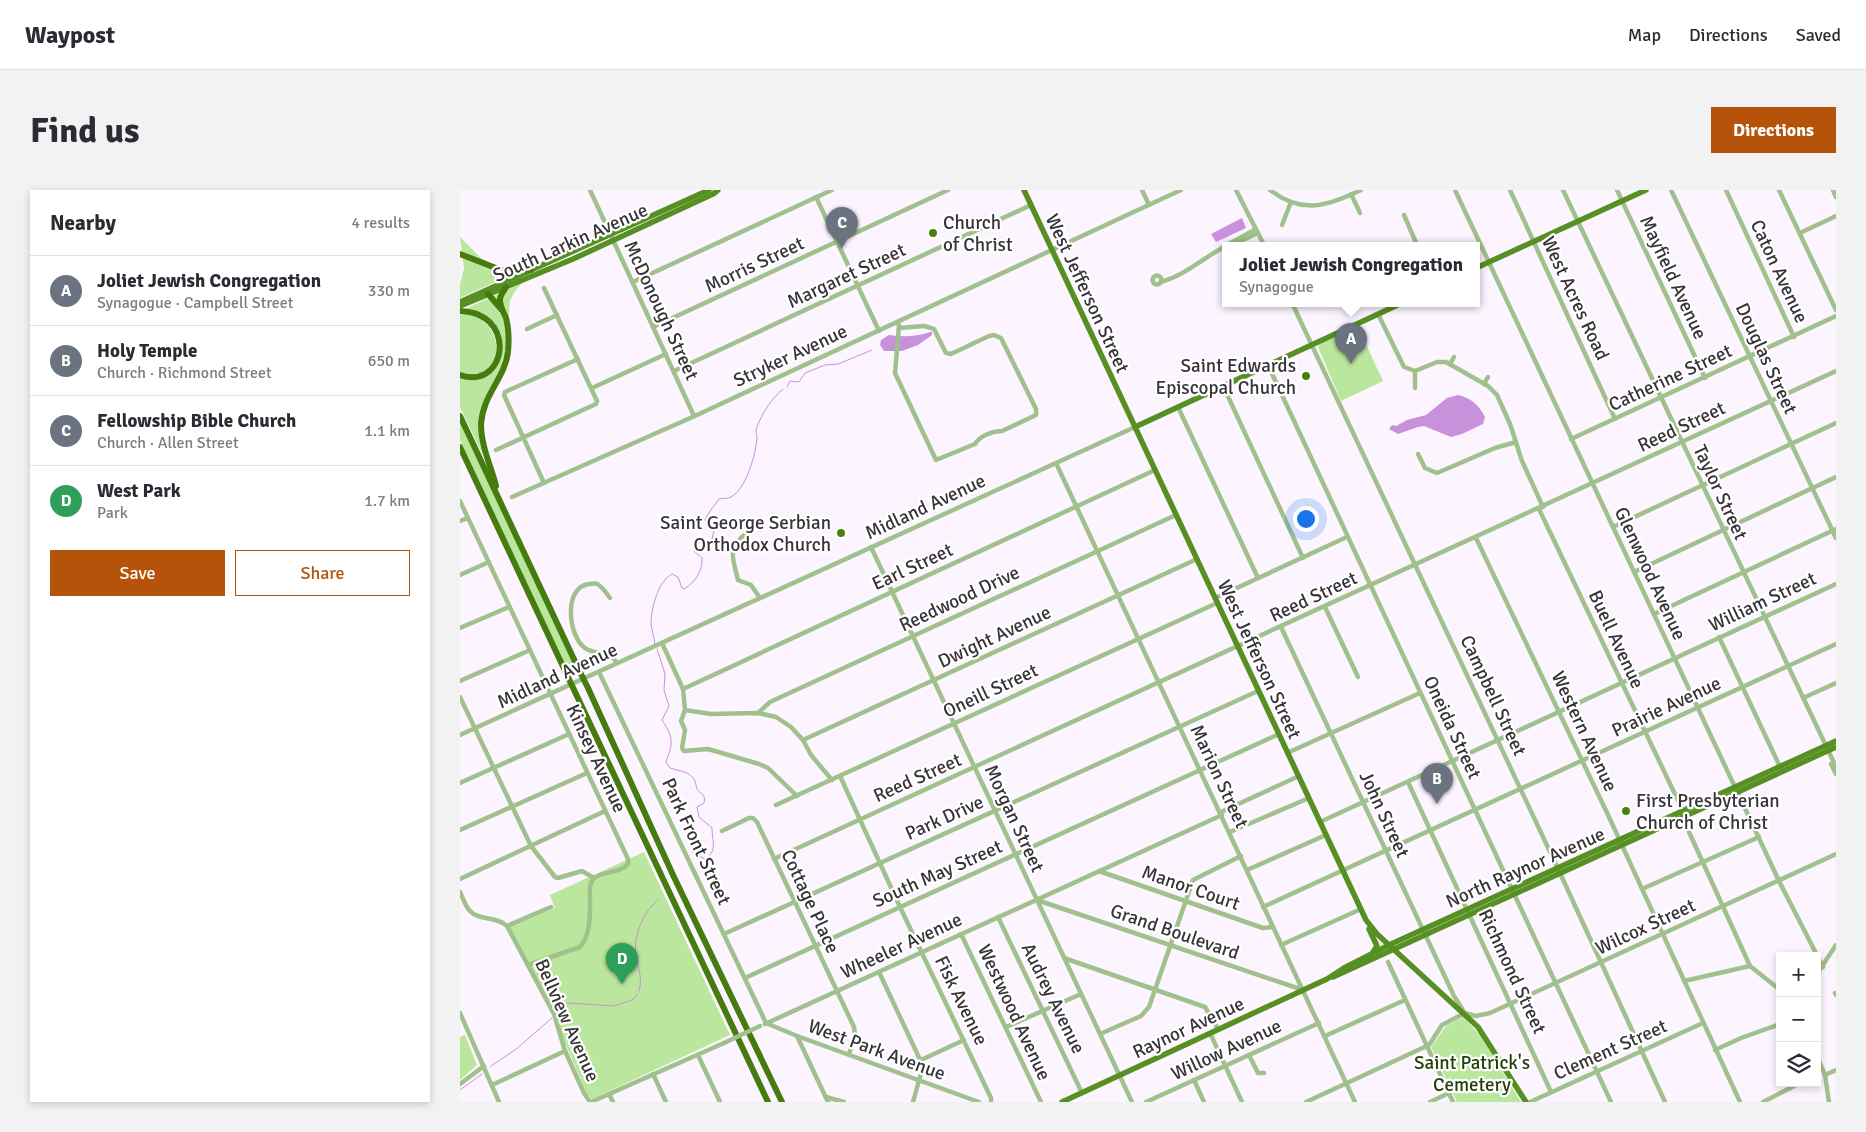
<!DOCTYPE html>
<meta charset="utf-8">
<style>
:root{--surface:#fff;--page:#f2f2f3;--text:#2b2b33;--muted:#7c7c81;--line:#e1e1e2;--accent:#b45309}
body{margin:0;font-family:Signika,sans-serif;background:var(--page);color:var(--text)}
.controls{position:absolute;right:15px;bottom:15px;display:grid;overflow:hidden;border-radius:0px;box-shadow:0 2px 8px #0003}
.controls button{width:45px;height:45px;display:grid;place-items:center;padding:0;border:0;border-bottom:1px solid var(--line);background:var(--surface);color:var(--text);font:25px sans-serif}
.you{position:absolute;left:845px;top:328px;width:18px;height:18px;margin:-12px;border:4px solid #fff;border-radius:50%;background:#1a73e8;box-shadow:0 0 0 8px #1a73e833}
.badge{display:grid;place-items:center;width:32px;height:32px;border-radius:50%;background:var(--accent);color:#fff;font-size:16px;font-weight:700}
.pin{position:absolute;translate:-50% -41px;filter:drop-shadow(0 1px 2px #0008)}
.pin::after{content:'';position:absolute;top:26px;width:18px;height:15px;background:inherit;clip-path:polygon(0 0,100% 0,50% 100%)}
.popup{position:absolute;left:762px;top:52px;width:258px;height:65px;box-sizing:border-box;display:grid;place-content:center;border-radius:0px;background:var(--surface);filter:drop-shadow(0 1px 4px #0005);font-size:16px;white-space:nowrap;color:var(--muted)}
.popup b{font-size:19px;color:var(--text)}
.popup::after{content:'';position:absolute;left:50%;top:100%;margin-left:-10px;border:10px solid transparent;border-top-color:var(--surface)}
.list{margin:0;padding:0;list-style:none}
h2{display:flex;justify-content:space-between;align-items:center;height:65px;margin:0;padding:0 20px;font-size:21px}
h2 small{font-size:16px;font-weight:400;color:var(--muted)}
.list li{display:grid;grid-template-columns:32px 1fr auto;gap:15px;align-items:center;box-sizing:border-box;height:70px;padding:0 20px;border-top:1px solid var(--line)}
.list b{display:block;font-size:19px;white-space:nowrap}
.list p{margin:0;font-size:16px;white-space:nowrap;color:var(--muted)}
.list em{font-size:16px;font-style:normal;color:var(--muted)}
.actions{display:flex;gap:10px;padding:15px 20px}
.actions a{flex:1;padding:11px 0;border:1px solid var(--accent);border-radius:0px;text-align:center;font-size:18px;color:var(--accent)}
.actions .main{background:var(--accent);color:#fff}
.icon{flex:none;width:28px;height:28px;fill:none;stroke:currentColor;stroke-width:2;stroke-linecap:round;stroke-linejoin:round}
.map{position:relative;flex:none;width:1376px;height:912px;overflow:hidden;border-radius:0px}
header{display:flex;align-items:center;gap:30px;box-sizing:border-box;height:70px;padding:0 25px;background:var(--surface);border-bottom:1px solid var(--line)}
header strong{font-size:24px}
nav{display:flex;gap:28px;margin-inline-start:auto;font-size:18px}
.intro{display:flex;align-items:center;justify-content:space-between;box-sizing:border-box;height:120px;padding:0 30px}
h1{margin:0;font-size:35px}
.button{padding:12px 22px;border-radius:0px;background:var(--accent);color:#fff;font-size:18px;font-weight:700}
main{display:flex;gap:30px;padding:0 30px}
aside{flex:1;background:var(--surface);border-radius:0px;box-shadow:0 2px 8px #0003}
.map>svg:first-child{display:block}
.green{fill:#bae79d}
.water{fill:#c791db}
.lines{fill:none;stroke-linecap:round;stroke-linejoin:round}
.stream{stroke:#c791db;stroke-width:1}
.minor{stroke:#a0c18c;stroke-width:4.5}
.major{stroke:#569022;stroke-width:5.5}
.highway{stroke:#457b0f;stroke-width:6}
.minor-bridge{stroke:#a0c18c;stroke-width:4.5}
.highway-bridge{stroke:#457b0f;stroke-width:6}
.poi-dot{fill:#487e13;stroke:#fff;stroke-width:2}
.labels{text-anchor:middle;stroke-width:4.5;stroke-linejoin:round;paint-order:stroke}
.poi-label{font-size:19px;fill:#373438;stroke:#fff;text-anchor:start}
.street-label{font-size:19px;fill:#373438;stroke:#fff}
.park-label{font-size:19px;fill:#234108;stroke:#fff}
</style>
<header>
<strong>Waypost</strong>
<nav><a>Map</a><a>Directions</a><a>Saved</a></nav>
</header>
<div class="intro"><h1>Find us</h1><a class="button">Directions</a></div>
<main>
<aside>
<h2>Nearby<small>4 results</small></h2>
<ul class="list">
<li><span class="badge" style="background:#6b7280">A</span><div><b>Joliet Jewish Congregation</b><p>Synagogue · Campbell Street</p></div><em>330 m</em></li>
<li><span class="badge" style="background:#6b7280">B</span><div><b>Holy Temple</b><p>Church · Richmond Street</p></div><em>650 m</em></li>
<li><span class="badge" style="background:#6b7280">C</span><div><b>Fellowship Bible Church</b><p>Church · Allen Street</p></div><em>1.1 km</em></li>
<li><span class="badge" style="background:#2e9e5b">D</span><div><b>West Park</b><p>Park</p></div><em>1.7 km</em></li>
</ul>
<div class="actions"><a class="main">Save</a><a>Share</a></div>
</aside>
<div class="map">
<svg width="1376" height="912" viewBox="0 0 1376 912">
<rect width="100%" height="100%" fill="#fcf4ff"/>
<g class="green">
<path d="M0 47 22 69 53 84 0 108V95L4 78Z"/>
<path d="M62 93 55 101 50 111 46 164 42 176 28 201 20 224 29 278 0 217V187L7 188 37 175V139L5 119Z"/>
<path d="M0 125C38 120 52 179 15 184 10 185 5 183 0 182Z"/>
<path d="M898 137 923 191 881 211 858 157 859 154Z"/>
<path d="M0 231 116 480 109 483 0 250Z"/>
<path d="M184 662 270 845 132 909 127 904 86 809 49 737 95 718 90 705Z"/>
<path d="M1003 827 1020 845 1061 912H997L971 857 986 836Z"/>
<path d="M5 845 17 875 0 890V847Z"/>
</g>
<g class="water">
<path d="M782 28 786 38 756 52 751 44Z"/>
<path d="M470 142H472V145L458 155 442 161H424L420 155 421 150 429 145C443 147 456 147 470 142Z"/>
<path d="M998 205C1011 208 1019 215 1025 227L1023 234 1002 244 991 247 964 236 958 237 938 244 929 239 932 235 936 236 947 230 966 225 987 208Z"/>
</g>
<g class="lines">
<g class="stream">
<path d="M327 197 330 191 339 192 345 183 365 175 378 174 412 160"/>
<path d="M195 454C194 447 192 441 191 434 191 419 198 391 212 384L218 387 222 398 224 399C235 393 243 380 242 368L234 361 239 352H247L252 349 254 341 245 330 248 324 259 309C263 308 268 309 271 307 286 299 296 264 297 248 297 244 295 241 297 237 302 223 312 208 323 199"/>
<path d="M197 459 205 484 204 500 209 516 202 530C214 548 213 553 206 572L210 578C219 581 230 581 235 591 236 593 236 597 237 599 241 605 246 604 244 613L237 617 239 627 252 638C252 651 258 661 245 669L232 662"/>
<path d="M179 801C183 788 178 778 176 766 173 745 183 722 199 709"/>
<path d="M95 825 100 818 108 813 154 816 172 810 178 804"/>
<path d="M31 876 55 860 92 828"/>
<path d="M0 900 22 884"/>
</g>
<g class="minor">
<path d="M130 0 234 226"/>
<path d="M682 0 689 15"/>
<path d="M776 0 804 55"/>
<path d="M810 0C842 25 868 16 901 0"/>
<path d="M995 0 1319 691 1363 777"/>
<path d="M1050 0 1155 229"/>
<path d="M1103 0 1376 577"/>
<path d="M1157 0 1245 188"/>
<path d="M1211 0 1376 348"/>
<path d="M1266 0 1334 147"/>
<path d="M1319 0 1376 120"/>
<path d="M1373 0 1376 7"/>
<path d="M891 4 900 23"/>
<path d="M356 7 419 141"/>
<path d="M944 25 957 55"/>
<path d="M822 35 831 12"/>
<path d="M1340 43 1376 26"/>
<path d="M772 53 774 54 798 43"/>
<path d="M767 55 796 39"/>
<circle cx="697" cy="90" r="4.5"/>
<path d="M173 92 372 0"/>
<path d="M701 92C726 85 744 67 766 56"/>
<path d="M832 113 1100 683 1205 912"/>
<path d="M918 124 944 177 955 181 977 172H986L1028 196 1037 205 1050 234 1062 271 1083 317"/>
<path d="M438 132 439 136 435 183 476 270 515 254C520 246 532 241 542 241L576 225V219L541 148 534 145 529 146 491 164 486 163 474 139 464 136 439 138"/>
<path d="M193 137 488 0"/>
<path d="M67 139 97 125"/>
<path d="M990 174 994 167"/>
<path d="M808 175 1151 912"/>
<path d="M214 181 571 15"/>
<path d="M955 181V198"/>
<path d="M1024 194 1028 187"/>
<path d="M762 196 765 200 843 368"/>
<path d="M132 198 206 164"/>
<path d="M718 217 798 388"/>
<path d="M1111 249 1376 126"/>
<path d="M36 260 136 214 137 211 84 98"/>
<path d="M958 264 965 278 977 283 1035 258 1056 252"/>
<path d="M596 273 895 912"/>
<path d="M84 293 44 205 45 202 118 169"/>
<path d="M52 307 237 225 721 0"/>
<path d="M0 311 168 669V674C159 685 136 680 131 693 129 697 130 704 130 708 130 724 131 744 120 757L68 775"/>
<path d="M1079 319 1223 621 1224 631 1290 776 1320 800"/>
<path d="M0 331 8 328"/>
<path d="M1153 337 1376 233"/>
<path d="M287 343C266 358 273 368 278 390L291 395 300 408"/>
<path d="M1016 348 1149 627 1280 912"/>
<path d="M411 357 672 912"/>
<path d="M1174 382 1376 287"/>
<path d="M0 385 29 372"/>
<path d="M150 408C147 404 142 396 137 394 135 393 132 394 129 394 103 397 108 446 125 458 131 463 143 463 151 465L157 473"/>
<path d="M755 408 887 347"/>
<path d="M865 417 898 487"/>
<path d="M1194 424 1376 339"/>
<path d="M821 437 994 806 1004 822"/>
<path d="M0 438 49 417"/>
<path d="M1259 447 1321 579"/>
<path d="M202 453 223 499 225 520 251 524 298 523 316 527 331 537 343 550 351 565 372 590"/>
<path d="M139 482 306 833 337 846 519 912"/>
<path d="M0 491 70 460"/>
<path d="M223 499 695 280"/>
<path d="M0 507 71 656 95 687 98 688 122 681 134 688"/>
<path d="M1343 508 1376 493"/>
<path d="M225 520 221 531 225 540 222 558 224 561 248 559 299 574 308 578 337 606"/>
<path d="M298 523 310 512 716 325"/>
<path d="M0 545 675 237"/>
<path d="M343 550 737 369"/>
<path d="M827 563 960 503"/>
<path d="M1371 574 1376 584"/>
<path d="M380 586 440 717 531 908V912"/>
<path d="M948 592 1091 902"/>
<path d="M0 593 109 544"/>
<path d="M316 615 757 413"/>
<path d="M761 622 839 586"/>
<path d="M860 632 1376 394"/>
<path d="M0 640 127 583"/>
<path d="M262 641 289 628H293L297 632 394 837 395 846 389 864"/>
<path d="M770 642 849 608"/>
<path d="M314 669 1376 181"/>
<path d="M787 680 866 645"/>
<path d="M639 681 803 738 813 737"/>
<path d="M0 689 145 621"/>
<path d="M1182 699 1299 647"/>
<path d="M0 702C3 708 5 716 10 721 19 731 37 726 47 736L94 824 105 861 124 903 130 912"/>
<path d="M577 710 843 800"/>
<path d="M803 717 1376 454"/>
<path d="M538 727 622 903"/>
<path d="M47 736 91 717"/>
<path d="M264 744 798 501"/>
<path d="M501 744 581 912"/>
<path d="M821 755 901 719"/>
<path d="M604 768 745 817 758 839"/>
<path d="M928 772 993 912"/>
<path d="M419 782 463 876 453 912"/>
<path d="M1357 784 1376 755"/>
<path d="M285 788 819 544"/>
<path d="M1224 791 1290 776"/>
<path d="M1375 803 1376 805"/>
<path d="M0 823 39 912"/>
<path d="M1005 823 1016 826 1030 823 1376 664"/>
<path d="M305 834 762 625"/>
<path d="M546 837 621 804"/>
<path d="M750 843 782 912"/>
<path d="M640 844 681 826 689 817 733 690 781 666"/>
<path d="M337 846 368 912"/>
<path d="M865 846 945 810"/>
<path d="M1255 860 1281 848 1320 834"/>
<path d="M238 865 260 912"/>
<path d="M789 865 798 883H804"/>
<path d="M1357 866 1365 885 1369 912"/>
<path d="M461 870 504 850"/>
<path d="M193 884 206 912"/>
<path d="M1365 885 1376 880"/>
<path d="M734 890 744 912"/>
<path d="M0 894 24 876"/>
<path d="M32 895 105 861"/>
<path d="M149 904 153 912"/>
<path d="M366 907 384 912"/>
<path d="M131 912 264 853"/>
<path d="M686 912 859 833"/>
<path d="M846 912 969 855 982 835 1005 823"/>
<path d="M970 912 989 903"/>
<path d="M1070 912 1243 833"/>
<path d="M1303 912 1340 893"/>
</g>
<g class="major">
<path d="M564 0 906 730 917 744 1018 837 1066 912"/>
<path d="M1016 78 1186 0"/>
<path d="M0 112 249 0"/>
<path d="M0 116 113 69 253 4 258 0"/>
<path d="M675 237 942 113"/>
<path d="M909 739 917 756 913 762"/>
<path d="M873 787 1376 557"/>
<path d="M602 912 867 789 884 778 929 755 1376 551"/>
</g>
<g class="highway">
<path d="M0 64 41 80H71"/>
<path d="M28 104 41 119"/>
<path d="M0 121C7 122 13 122 19 125 55 141 41 199 0 185"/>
<path d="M0 226 119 480"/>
<path d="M0 257 107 485"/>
<path d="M36 296C31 276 21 256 21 234 23 204 45 188 48 162 49 151 49 139 46 128 44 123 40 117 40 110 40 105 44 101 46 97"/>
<path d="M128 498 213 685 322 912"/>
<path d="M116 504 308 912"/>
</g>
<path class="minor-bridge" d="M264 853 300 836"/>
<g class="highway-bridge">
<path d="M119 480 128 498"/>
<path d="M107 485 116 504"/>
</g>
</g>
<g class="poi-dot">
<circle cx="473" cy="43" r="5"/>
<circle cx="846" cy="186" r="5"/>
<circle cx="381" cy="343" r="5"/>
<circle cx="1166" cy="621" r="5"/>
</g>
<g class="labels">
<g class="poi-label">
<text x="483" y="39">Church<tspan x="483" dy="22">of Christ</tspan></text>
<text x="836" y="182" text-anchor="end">Saint Edwards<tspan x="836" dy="22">Episcopal Church</tspan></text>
<text x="371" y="339" text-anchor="end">Saint George Serbian<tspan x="371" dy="22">Orthodox Church</tspan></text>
<text x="1176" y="617">First Presbyterian<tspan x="1176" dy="22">Church of Christ</tspan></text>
</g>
<g class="street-label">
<text transform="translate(110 52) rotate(-24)" y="7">South Larkin Avenue</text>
<text transform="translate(294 74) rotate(-25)" y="7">Morris Street</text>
<text transform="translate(1320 81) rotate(65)" y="7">Caton Avenue</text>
<text transform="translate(386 85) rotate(-25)" y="7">Margaret Street</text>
<text transform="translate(1214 87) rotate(65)" y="7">Mayfield Avenue</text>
<text transform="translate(628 103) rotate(65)" y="7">West Jefferson Street</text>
<text transform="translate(1116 108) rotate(65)" y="7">West Acres Road</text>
<text transform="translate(202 120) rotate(65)" y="7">McDonough Street</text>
<text transform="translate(330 165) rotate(-25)" y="7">Stryker Avenue</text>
<text transform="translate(1307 168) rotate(65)" y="7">Douglas Street</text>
<text transform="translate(1210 187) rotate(-25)" y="7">Catherine Street</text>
<text transform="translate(1221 236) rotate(-25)" y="7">Reed Street</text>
<text transform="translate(1261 302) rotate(65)" y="7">Taylor Street</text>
<text transform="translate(465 316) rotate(-25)" y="7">Midland Avenue</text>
<text transform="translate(452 376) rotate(-25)" y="7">Earl Street</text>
<text transform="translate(1191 383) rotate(65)" y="7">Glenwood Avenue</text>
<text transform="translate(853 406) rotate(-25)" y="7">Reed Street</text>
<text transform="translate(499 408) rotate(-25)" y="7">Reedwood Drive</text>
<text transform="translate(1302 411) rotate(-25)" y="7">William Street</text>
<text transform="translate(534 446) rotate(-25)" y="7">Dwight Avenue</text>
<text transform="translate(1157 449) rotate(65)" y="7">Buell Avenue</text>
<text transform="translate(800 469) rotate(65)" y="7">West Jefferson Street</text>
<text transform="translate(97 485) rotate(-25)" y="7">Midland Avenue</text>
<text transform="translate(530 500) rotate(-25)" y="7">Oneill Street</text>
<text transform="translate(1034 505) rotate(65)" y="7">Campbell Street</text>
<text transform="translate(1206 516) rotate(-25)" y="7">Prairie Avenue</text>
<text transform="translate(993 537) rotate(65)" y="7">Oneida Street</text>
<text transform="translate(1125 541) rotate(65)" y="7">Western Avenue</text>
<text transform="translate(137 568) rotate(65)" y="7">Kinsey Avenue</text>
<text transform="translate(760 586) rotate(65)" y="7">Marion Street</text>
<text transform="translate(457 587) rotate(-24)" y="7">Reed Street</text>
<text transform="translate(925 624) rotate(65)" y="7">John Street</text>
<text transform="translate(484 627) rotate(-24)" y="7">Park Drive</text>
<text transform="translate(555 628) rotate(65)" y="7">Morgan Street</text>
<text transform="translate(237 651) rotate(65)" y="7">Park Front Street</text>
<text transform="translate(1065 677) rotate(-24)" y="7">North Raynor Avenue</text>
<text transform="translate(477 683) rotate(-24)" y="7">South May Street</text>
<text transform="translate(731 697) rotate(19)" y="7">Manor Court</text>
<text transform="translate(351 711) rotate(65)" y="7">Cottage Place</text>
<text transform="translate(1185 736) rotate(-25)" y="7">Wilcox Street</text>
<text transform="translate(715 741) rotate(19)" y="7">Grand Boulevard</text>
<text transform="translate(441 755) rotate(-25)" y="7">Wheeler Avenue</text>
<text transform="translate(1053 781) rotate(65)" y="7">Richmond Street</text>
<text transform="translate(594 808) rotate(64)" y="7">Audrey Avenue</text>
<text transform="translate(502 810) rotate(64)" y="7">Fisk Avenue</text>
<text transform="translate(555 822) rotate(65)" y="7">Westwood Avenue</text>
<text transform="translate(108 830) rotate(66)" y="7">Bellview Avenue</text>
<text transform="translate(728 837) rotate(-25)" y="7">Raynor Avenue</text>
<text transform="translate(417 859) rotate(20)" y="7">West Park Avenue</text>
<text transform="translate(766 859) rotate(-25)" y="7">Willow Avenue</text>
<text transform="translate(1150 859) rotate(-24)" y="7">Clement Street</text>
</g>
<g class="park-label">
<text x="1012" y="879">Saint Patrick's<tspan x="1012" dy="22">Cemetery</tspan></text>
</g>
</g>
</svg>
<div class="controls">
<button>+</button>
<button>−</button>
<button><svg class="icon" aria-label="layers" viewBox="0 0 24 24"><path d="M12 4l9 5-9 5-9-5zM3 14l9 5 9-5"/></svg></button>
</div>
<div class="you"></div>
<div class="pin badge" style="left:891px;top:174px;background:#6b7280">A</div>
<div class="popup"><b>Joliet Jewish Congregation</b>Synagogue</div>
<div class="pin badge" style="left:977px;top:614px;background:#6b7280">B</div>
<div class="pin badge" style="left:382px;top:58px;background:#6b7280">C</div>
<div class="pin badge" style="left:162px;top:794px;background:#2e9e5b">D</div>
</div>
</main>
